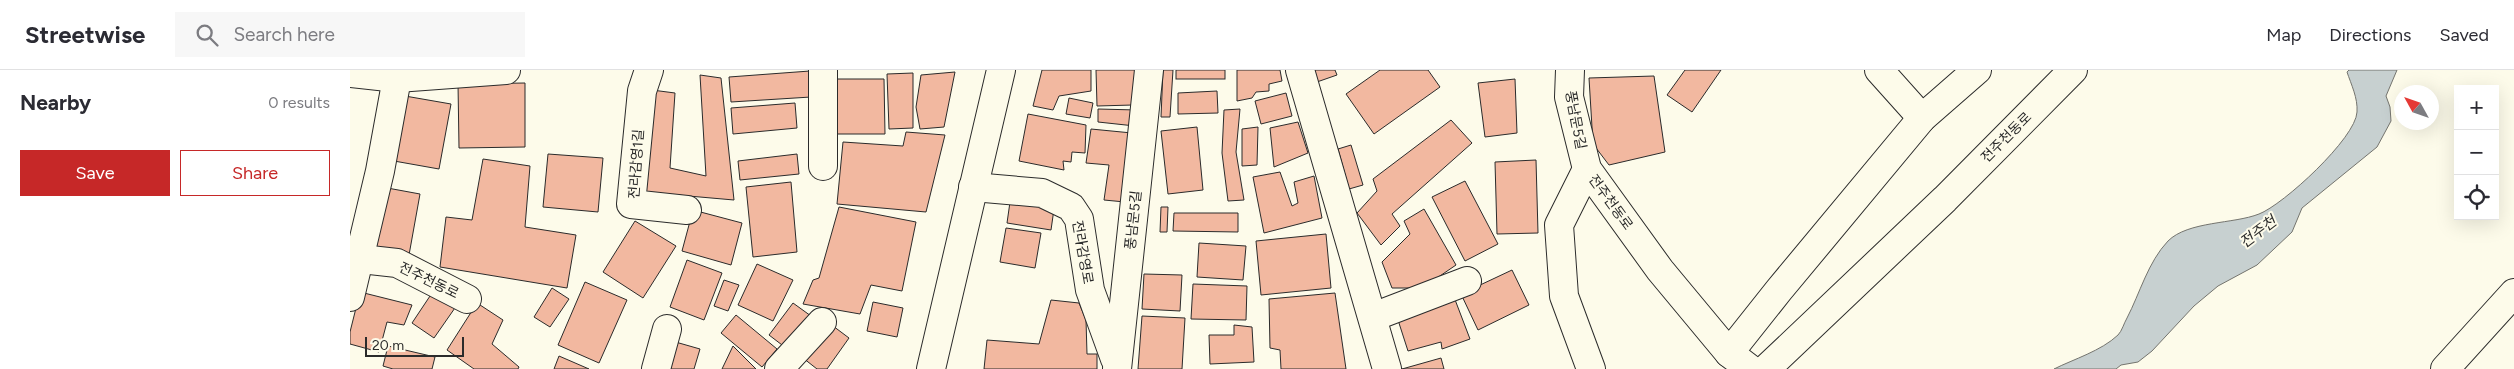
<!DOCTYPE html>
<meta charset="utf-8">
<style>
:root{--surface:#fff;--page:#f7f7f7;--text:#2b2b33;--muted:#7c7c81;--line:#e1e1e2;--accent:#c62828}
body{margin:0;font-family:Figtree,"Noto Sans KR",sans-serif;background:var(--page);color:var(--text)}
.controls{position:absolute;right:15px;top:15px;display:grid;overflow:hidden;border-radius:0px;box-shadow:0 5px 20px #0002}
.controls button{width:45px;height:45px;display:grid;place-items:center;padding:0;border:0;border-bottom:1px solid var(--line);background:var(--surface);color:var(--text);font:25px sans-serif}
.compass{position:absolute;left:2044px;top:15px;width:45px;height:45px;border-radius:50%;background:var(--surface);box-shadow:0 5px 20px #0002;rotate:310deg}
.scale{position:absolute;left:15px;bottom:12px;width:99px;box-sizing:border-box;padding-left:5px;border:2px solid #2b2b2b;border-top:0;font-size:14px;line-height:18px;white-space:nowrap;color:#2b2b2b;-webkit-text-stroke:4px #fdfbea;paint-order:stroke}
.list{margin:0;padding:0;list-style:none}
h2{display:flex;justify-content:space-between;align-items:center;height:65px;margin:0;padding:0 20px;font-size:21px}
h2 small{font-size:16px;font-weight:400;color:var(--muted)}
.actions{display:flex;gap:10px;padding:15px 20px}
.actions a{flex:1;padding:11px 0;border:1px solid var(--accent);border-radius:0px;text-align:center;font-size:18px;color:var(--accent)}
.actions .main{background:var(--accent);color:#fff}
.icon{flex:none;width:28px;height:28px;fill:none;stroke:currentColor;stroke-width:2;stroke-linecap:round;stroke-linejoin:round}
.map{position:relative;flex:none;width:2164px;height:299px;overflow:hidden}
header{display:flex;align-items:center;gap:30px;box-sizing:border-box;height:70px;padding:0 25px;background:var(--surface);border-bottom:1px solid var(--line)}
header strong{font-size:24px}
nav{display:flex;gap:28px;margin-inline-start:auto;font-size:18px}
.search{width:350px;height:45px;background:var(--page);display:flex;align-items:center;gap:12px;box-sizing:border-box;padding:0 18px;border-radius:0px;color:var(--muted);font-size:19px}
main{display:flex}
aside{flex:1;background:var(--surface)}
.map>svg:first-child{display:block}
.water{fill:#c7d0d0;stroke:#74746e}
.building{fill:#f2b8a0;stroke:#2b2b2b}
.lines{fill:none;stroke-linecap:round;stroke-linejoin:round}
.minor-casing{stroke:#2b2b2b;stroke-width:30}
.minor{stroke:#fdfbea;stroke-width:28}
.labels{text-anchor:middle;stroke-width:4;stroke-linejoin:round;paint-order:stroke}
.street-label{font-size:14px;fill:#2b2b2b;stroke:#fdfbea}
.water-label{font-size:15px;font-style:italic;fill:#2b2b2b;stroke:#fdfbea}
</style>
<header>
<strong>Streetwise</strong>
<div class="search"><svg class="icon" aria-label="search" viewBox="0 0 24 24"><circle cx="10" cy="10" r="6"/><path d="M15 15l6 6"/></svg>Search here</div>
<nav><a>Map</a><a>Directions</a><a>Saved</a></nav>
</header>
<main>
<aside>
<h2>Nearby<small>0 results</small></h2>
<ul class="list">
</ul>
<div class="actions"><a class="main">Save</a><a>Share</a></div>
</aside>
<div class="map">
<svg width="2164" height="299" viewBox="0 0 2164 299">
<rect width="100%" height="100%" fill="#fdfbea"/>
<path class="water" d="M1999 0H2047L2036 26 2040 37 2041 51 2027 77 1952 138 1942 162 1907 195 1868 216 1844 236 1802 281 1788 292 1771 295 1766 299H1704C1724 289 1751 281 1768 265 1772 261 1774 253 1777 248 1790 223 1798 192 1818 171 1838 151 1884 154 1909 144 1933 135 2006 68 2007 42 2008 28 2001 14 1997 2Z"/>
<g class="building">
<path d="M692 0H741V21L709 26 703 40 683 36Z"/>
<path d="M746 0H790L783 35 747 36Z"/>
<path d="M813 0H823L820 47H811Z"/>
<rect x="826" y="0" width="49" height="9"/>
<path d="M887 0H930L932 11 919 14V21L906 22 902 28 887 31Z"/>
<path d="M963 0H985L987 5 964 13Z"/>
<path d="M1030 0H1078L1090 17 1024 64 996 24Z"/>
<path d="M1335 0H1371L1342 42 1317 25Z"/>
<path d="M460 1 461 27 381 32 379 7Z"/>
<path d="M605 2 594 57 570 59 566 37 571 5Z"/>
<path d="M563 3V58L539 59 537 4Z"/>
<path d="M350 5 371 8 384 130 293 122 302 20 325 23 320 98 356 106Z"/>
<path d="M1304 6 1315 82 1259 95 1243 74 1239 8Z"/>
<path d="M481 9H534L535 64H481Z"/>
<path d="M1165 9 1167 63 1135 67 1128 13Z"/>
<path d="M175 13V77L109 78 108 14Z"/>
<path d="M867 21 868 43 828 44V23Z"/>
<path d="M936 23 942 46 911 54 905 31Z"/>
<path d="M55 26 101 34 89 99 44 91Z"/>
<path d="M719 28 743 33 740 48 716 44Z"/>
<path d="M445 33 447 58 383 64 381 38Z"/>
<path d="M748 39 787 40 785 56 748 52Z"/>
<path d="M890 39 886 82 894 130 878 131 872 83 874 40Z"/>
<path d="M678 44 736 55 735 83 722 82 721 92 713 91 714 100 669 91Z"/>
<path d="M1101 50 1122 73 1042 144 1050 156 1031 175 1007 143 1027 121 1023 109Z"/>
<path d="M948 52 958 83 924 97 920 58Z"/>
<path d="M847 57 853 120 818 124 811 61Z"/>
<path d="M908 57 907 95 892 96V59Z"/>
<path d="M741 59 782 63 775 132 754 130 759 95 736 93Z"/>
<path d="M556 62 595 65 576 142 487 134 493 72 553 76Z"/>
<path d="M1001 75 1013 115 999 119 988 79Z"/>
<path d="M198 84 253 88 248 142 193 137Z"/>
<path d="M447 84 449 104 390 110 388 91Z"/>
<path d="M133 89 180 96 175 157 226 165 217 218 90 197 96 147 122 150Z"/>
<path d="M1186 90 1188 163 1147 164 1145 92Z"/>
<path d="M930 102 942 136 948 133 944 112 964 106 972 148 914 163 903 107Z"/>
<path d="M1115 111 1148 174 1115 191 1082 127Z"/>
<path d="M441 112 447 182 403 187 396 117Z"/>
<path d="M32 117 70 124 59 185 20 178Z"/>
<path d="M660 132 704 139 701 160 657 153Z"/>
<path d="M489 137 566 152 552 221 521 215 510 244 453 234 463 210 469 208Z"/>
<path d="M811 137H818L817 162H810Z"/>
<path d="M1074 139 1106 195 1084 210 1063 218H1042L1032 192 1060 164 1054 151Z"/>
<path d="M343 140 392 153 381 195 332 181Z"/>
<path d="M824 143H888V162L823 161Z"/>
<path d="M285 151 326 176 293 228 253 202Z"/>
<path d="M656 158 691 163 685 198 650 192Z"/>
<path d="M976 164 981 218 911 225 906 171Z"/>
<path d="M849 173 896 176 893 210 847 207Z"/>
<path d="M337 190 372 203 354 250 320 237Z"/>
<path d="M407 194 443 210 423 251 388 235Z"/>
<path d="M1162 200 1179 235 1128 260 1111 224Z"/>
<path d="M794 204 832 205 830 241 792 239Z"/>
<path d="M374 210 389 215 378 241 364 236Z"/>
<path d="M235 212 277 230 249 293 208 275Z"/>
<path d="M843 214 897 216 896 250 841 249Z"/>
<path d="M202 218 219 229 200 257 184 247Z"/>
<path d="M84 220 107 235 84 268 62 253Z"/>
<path d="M10 222 62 235 54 255 37 252 29 282 0 274V262Z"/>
<path d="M985 223 996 299H931L930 280 920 278 919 229Z"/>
<path d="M1104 227 1120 269 1092 279 1091 272 1058 281 1048 250Z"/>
<path d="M701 230 729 233 736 250 737 284H747V299H634L637 270 689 274Z"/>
<path d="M523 232 553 238 547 267 517 261Z"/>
<path d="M127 233 153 250 142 274 169 297 168 299H124L97 280Z"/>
<path d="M443 233 461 246 436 278 419 265Z"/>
<path d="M386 245 427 279 412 297 371 263Z"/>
<path d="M792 246 835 248 832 299H788Z"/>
<path d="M479 253 499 268 477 299H467L453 288Z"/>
<path d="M884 255 902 257 904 292 860 294 859 265H884Z"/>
<path d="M322 271 350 279 344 299H315Z"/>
<path d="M38 276 85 287 82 299H43L33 296Z"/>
<path d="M383 276 406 299H372Z"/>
<path d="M209 286 239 299H204Z"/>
<path d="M1091 288 1094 299H1052Z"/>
</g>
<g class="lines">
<defs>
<g id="minor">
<path d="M299 0 292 21 281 134 337 140"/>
<path d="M950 0 1037 299"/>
<path d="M1220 0 1219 27 1237 99 1310 200 1379 283 1400 299"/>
<path d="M1529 0 1572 48"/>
<path d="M0 3 47 8 156 0"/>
<path d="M473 96V0"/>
<path d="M1237 99 1209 155 1214 226 1241 299"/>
<path d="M623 117 692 123 721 137 729 149 740 220 765 289"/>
<path d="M11 189 47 193 117 229"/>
<path d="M0 227 30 101 47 8 45 0"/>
<path d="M1023 247 1117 211"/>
<path d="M1379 283 1429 220 1572 48 1627 0"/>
<path d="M306 299 317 259"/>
<path d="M429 299 472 252"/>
<path d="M581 299 651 0"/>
<path d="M767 299 799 0"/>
<path d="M1416 299 1595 129 1723 0"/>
<path d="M2095 299 2164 223"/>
</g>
</defs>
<use href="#minor" class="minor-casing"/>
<use href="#minor" class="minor"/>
</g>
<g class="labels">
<g class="street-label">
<text transform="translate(1226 50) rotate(79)" y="5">풍남문5길</text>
<text transform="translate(1656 67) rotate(-45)" y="5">전주천동로</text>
<text transform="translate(286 94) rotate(-86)" y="5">전라감영1길</text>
<text transform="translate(1261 132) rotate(54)" y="5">전주천동로</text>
<text transform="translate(783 150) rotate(-84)" y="5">풍남문5길</text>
<text transform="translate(733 182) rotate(80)" y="5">전라감영로</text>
<text transform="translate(79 210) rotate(26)" y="5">전주천동로</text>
</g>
<g class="water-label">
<text transform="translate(1908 162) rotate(-37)" y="5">전주천</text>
</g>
</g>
</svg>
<div class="controls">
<button>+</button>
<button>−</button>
<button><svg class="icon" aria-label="locate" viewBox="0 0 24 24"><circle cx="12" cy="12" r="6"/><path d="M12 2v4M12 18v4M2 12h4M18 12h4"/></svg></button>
</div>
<svg class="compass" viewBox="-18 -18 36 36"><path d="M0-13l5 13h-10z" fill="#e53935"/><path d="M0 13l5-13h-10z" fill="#7c7c81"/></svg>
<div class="scale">20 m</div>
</div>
</main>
